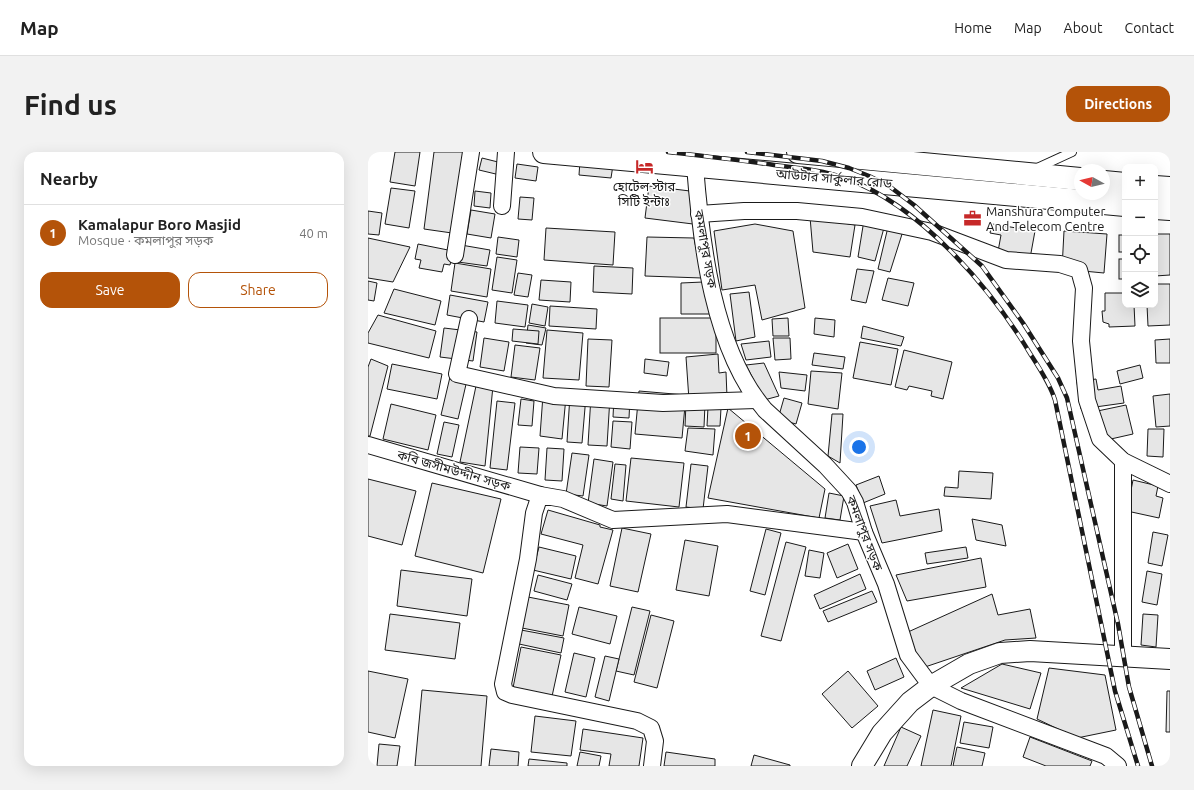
<!DOCTYPE html>
<meta charset="utf-8">
<style>
:root{--surface:#fff;--page:#f2f2f2;--text:#222;--muted:#767676;--line:#e0e0e0;--accent:#b45309}
body{margin:0;font-family:Ubuntu,"Noto Sans Bengali",sans-serif;background:var(--page);color:var(--text)}
.controls{position:absolute;right:12px;top:12px;display:grid;overflow:hidden;border-radius:8px;box-shadow:0 4px 16px #0002}
.controls button{width:36px;height:36px;display:grid;place-items:center;padding:0;border:0;border-bottom:1px solid var(--line);background:var(--surface);color:var(--text);font:20px sans-serif}
.compass{position:absolute;left:706px;top:12px;width:36px;height:36px;border-radius:50%;background:var(--surface);box-shadow:0 4px 16px #0002;rotate:278deg}
.you{position:absolute;left:491px;top:295px;width:14px;height:14px;margin:-10px;border:3px solid #fff;border-radius:50%;background:#1a73e8;box-shadow:0 0 0 6px #1a73e833}
.badge{display:grid;place-items:center;width:26px;height:26px;border-radius:50%;background:var(--accent);color:#fff;font-size:13px;font-weight:700}
.pin{position:absolute;translate:-50% -50%;border:2px solid #fff;box-shadow:0 1px 4px #0006}
.list{margin:0;padding:0;list-style:none}
h2{display:flex;justify-content:space-between;align-items:center;height:52px;margin:0;padding:0 16px;font-size:17px}
h2 small{font-size:13px;font-weight:400;color:var(--muted)}
.list li{display:grid;grid-template-columns:26px 1fr auto;gap:12px;align-items:center;box-sizing:border-box;height:56px;padding:0 16px;border-top:1px solid var(--line)}
.list b{display:block;font-size:15px;white-space:nowrap}
.list p{margin:0;font-size:13px;white-space:nowrap;color:var(--muted)}
.list em{font-size:13px;font-style:normal;color:var(--muted)}
.actions{display:flex;gap:8px;padding:12px 16px}
.actions a{flex:1;padding:9px 0;border:1px solid var(--accent);border-radius:12px;text-align:center;font-size:14px;color:var(--accent)}
.actions .main{background:var(--accent);color:#fff}
.icon{flex:none;width:22px;height:22px;fill:none;stroke:currentColor;stroke-width:2;stroke-linecap:round;stroke-linejoin:round}
.map{position:relative;flex:none;width:802px;height:614px;overflow:hidden;border-radius:12px}
header{display:flex;align-items:center;gap:24px;box-sizing:border-box;height:56px;padding:0 20px;background:var(--surface);border-bottom:1px solid var(--line)}
header strong{font-size:19px}
nav{display:flex;gap:22px;margin-inline-start:auto;font-size:14px}
.intro{display:flex;align-items:center;justify-content:space-between;box-sizing:border-box;height:96px;padding:0 24px}
h1{margin:0;font-size:28px}
.button{padding:10px 18px;border-radius:12px;background:var(--accent);color:#fff;font-size:14px;font-weight:700}
main{display:flex;gap:24px;padding:0 24px}
aside{flex:1;background:var(--surface);border-radius:12px;box-shadow:0 4px 16px #0002}
.map>svg:first-child{display:block}
.building{fill:#e6e6e6;stroke:#1a1a1a}
.lines{fill:none;stroke-linecap:round;stroke-linejoin:round}
.service-casing{stroke:#1a1a1a;stroke-width:10}
.minor-casing{stroke:#1a1a1a;stroke-width:18}
.tertiary-casing{stroke:#1a1a1a;stroke-width:22}
.primary-casing{stroke:#1a1a1a;stroke-width:24}
.service{stroke:#fff;stroke-width:8}
.minor{stroke:#fff;stroke-width:16}
.tertiary{stroke:#fff;stroke-width:20}
.primary{stroke:#fff;stroke-width:22}
.rail-casing{stroke:#1a1a1a;stroke-width:4.5}
.rail{stroke:#fff;stroke-width:3;stroke-dasharray:9;stroke-linecap:butt}
.labels{text-anchor:middle;stroke-width:3;stroke-linejoin:round;paint-order:stroke}
.street-label{font-size:13px;fill:#1a1a1a;stroke:#fff}
.poi-label{font-size:13px;fill:#1a1a1a;stroke:#fff}
</style>
<header>
<strong>Map</strong>
<nav><a>Home</a><a>Map</a><a>About</a><a>Contact</a></nav>
</header>
<div class="intro"><h1>Find us</h1><a class="button">Directions</a></div>
<main>
<aside>
<h2>Nearby<small></small></h2>
<ul class="list">
<li><span class="badge">1</span><div><b>Kamalapur Boro Masjid</b><p>Mosque · কমলাপুর সড়ক</p></div><em>40 m</em></li>
</ul>
<div class="actions"><a class="main">Save</a><a>Share</a></div>
</aside>
<div class="map">
<svg width="802" height="614" viewBox="0 0 802 614">
<rect width="100%" height="100%" fill="#fff"/>
<g class="building">
<path d="M27 0H52L47 34 22 30Z"/>
<path d="M66 0H95L84 81 56 77Z"/>
<path d="M114 6 134 11 132 23 111 18Z"/>
<path d="M212 9 245 13 243 26 211 23Z"/>
<path d="M149 12 170 15 168 29 147 26Z"/>
<path d="M281 34 322 39 325 72 277 66Z"/>
<path d="M23 36 47 39 41 76 17 72Z"/>
<path d="M107 39 123 41 122 56 106 54Z"/>
<path d="M152 45 166 46 164 68 150 67Z"/>
<path d="M103 58 127 62 123 86 99 82Z"/>
<path d="M0 59 14 61 11 83 0 82Z"/>
<path d="M442 65 487 73 482 105 445 100Z"/>
<path d="M496 68 517 72 507 109 490 105Z"/>
<path d="M387 72 425 79 437 156 394 168 387 133 354 138 346 79Z"/>
<path d="M624 72 667 79 661 112 629 105 633 83 622 81Z"/>
<path d="M520 75 535 79 522 120 510 117Z"/>
<path d="M178 76 247 80 245 113 176 108Z"/>
<path d="M696 79 739 82 736 121 694 117Z"/>
<path d="M787 82H802V123L787 124Z"/>
<rect x="751" y="83" width="6" height="17"/>
<path d="M130 85 151 88 149 105 128 102Z"/>
<path d="M279 85 326 86 334 126 277 124Z"/>
<path d="M0 86 42 95 25 130 0 126Z"/>
<path d="M50 92 85 99 82 113 76 112 74 120 51 116 53 108 47 107Z"/>
<path d="M93 93 122 98 119 114 90 110Z"/>
<path d="M129 105 149 108 144 141 124 138Z"/>
<rect x="751" y="107" width="6" height="20"/>
<path d="M87 111 123 117 119 145 83 139Z"/>
<path d="M226 114 265 116 264 142 225 140Z"/>
<path d="M489 117 506 119 498 151 483 148Z"/>
<path d="M150 121 164 123 160 145 146 143Z"/>
<path d="M520 126 546 131 540 154 514 148Z"/>
<path d="M173 128 203 130 202 150 171 148Z"/>
<path d="M0 129 9 131 6 149 0 148Z"/>
<path d="M335 130 343 162H313V131Z"/>
<path d="M787 132H802V173L780 174 779 153H787Z"/>
<path d="M26 137 73 149 67 173 16 161Z"/>
<path d="M381 140 387 185 368 189 362 142Z"/>
<path d="M737 141H757V153H766L767 174 741 175V172L735 170 734 159H737Z"/>
<path d="M82 143 120 150 116 170 79 163Z"/>
<path d="M129 149 160 153 157 175 127 171Z"/>
<path d="M164 152 180 155 177 174 161 171Z"/>
<path d="M182 154 229 157 228 177 181 174Z"/>
<path d="M10 163 68 179 61 206 0 191V181Z"/>
<rect x="292" y="166" width="56" height="35"/>
<path d="M420 166 421 184H405L404 167Z"/>
<path d="M447 166 467 168 466 185 446 182Z"/>
<path d="M160 173 178 176 174 193 158 191Z"/>
<path d="M495 174 536 185 533 194 493 186Z"/>
<path d="M76 176 109 180 105 209 72 205Z"/>
<path d="M145 177 171 179 170 192 144 189Z"/>
<path d="M179 178 215 181 211 228 175 226Z"/>
<path d="M116 186 141 190 136 219 112 215Z"/>
<path d="M405 186H422L423 207 407 208Z"/>
<path d="M220 187 244 188 241 235 218 234Z"/>
<path d="M802 187V211H788L787 188Z"/>
<path d="M401 189 403 205 378 208 373 192Z"/>
<path d="M492 190 530 197 523 233 485 226Z"/>
<path d="M147 193 172 196 167 228 143 225Z"/>
<path d="M536 198 584 210 575 247 563 244 564 239 541 234 539 238 527 235Z"/>
<path d="M446 201 477 205 475 217 444 213Z"/>
<path d="M350 202 351 221 358 220 359 245 321 248 318 205Z"/>
<path d="M3 207 20 214 2 284H0V215Z"/>
<path d="M277 207 301 210 299 224 276 221Z"/>
<path d="M396 211 411 244 396 248 378 213Z"/>
<path d="M24 212 74 222 69 247 19 237Z"/>
<path d="M772 213 775 226 752 232 749 219Z"/>
<path d="M443 219 474 221 470 257 440 252Z"/>
<path d="M411 220 439 223 437 239 413 236Z"/>
<path d="M82 225 99 228 90 267 73 263Z"/>
<path d="M728 227 730 238 753 234 756 251 713 257 709 230Z"/>
<path d="M108 234H125L117 314 92 310Z"/>
<path d="M271 239 318 243 314 286 267 282Z"/>
<path d="M802 242V274L788 275 785 244Z"/>
<path d="M175 243 198 245 194 287 172 284Z"/>
<path d="M202 243 218 244 214 291 199 290Z"/>
<path d="M223 244 242 245 239 294 220 293Z"/>
<path d="M246 245 262 246 261 266 245 265Z"/>
<path d="M416 246 434 251 428 272 410 267Z"/>
<path d="M153 247 166 249 164 274 150 273Z"/>
<path d="M129 249 147 251 139 318 122 316Z"/>
<path d="M318 251 337 252 336 275 317 274Z"/>
<path d="M23 252 68 263 60 298 15 287Z"/>
<path d="M758 253 765 282 734 289 720 261Z"/>
<path d="M340 255 353 256 352 274H339Z"/>
<path d="M360 256 457 337 451 366 340 346Z"/>
<path d="M464 262H475L472 311 460 304Z"/>
<path d="M245 269 264 270 262 297 243 295Z"/>
<path d="M76 270 91 273 84 305 69 302Z"/>
<path d="M320 276 347 277 345 303 317 299Z"/>
<path d="M780 277H796L795 305 779 304Z"/>
<path d="M152 295 171 296 169 322 150 321Z"/>
<path d="M179 296 196 297 194 329 177 328Z"/>
<path d="M204 301 221 303 215 344 198 342Z"/>
<path d="M263 306 316 311 311 355 258 349Z"/>
<path d="M226 307 245 310 239 354 220 351Z"/>
<path d="M247 312 258 313 255 349 243 347Z"/>
<path d="M323 312 340 314 335 357 318 355Z"/>
<path d="M591 319 625 321 623 347 576 344 577 335 590 336Z"/>
<path d="M511 324 517 342 495 351 488 333Z"/>
<path d="M0 327 48 339 34 393 0 384Z"/>
<path d="M765 328 790 334 788 344 795 346 791 366 759 359Z"/>
<path d="M64 331 133 347 115 421 47 404Z"/>
<path d="M461 341 476 344 472 368 457 366Z"/>
<path d="M528 348 532 364 571 357 574 379 514 391 502 354Z"/>
<path d="M180 358 232 373V375L245 378 230 432 207 426 215 393 173 382Z"/>
<path d="M604 367 634 373 638 394 608 388Z"/>
<path d="M254 376 283 382 270 440 242 434Z"/>
<path d="M398 377 413 381 397 443 382 439Z"/>
<path d="M785 380 800 383 794 414 780 411Z"/>
<path d="M317 388 350 394 341 444 308 438Z"/>
<path d="M418 390 438 395 413 489 393 484Z"/>
<path d="M480 392 490 417 469 426 459 401Z"/>
<path d="M171 395 208 404 203 427 165 418Z"/>
<path d="M598 395 600 406 559 412 557 401Z"/>
<path d="M441 398 456 401 452 426 437 424Z"/>
<path d="M613 406 618 435 539 449 528 423Z"/>
<path d="M33 418 104 427 99 464 29 454Z"/>
<path d="M779 419 794 422 789 453 774 450Z"/>
<path d="M492 422 498 437 452 457 446 443Z"/>
<path d="M170 423 204 432 199 448 166 439Z"/>
<path d="M504 439 509 450 460 470 455 459Z"/>
<path d="M624 442 630 463 662 457 668 486 637 488 554 516 540 480Z"/>
<path d="M160 445 201 453 195 484 154 476Z"/>
<path d="M211 455 249 464 242 492 204 482Z"/>
<path d="M264 455 282 459 266 523 248 519Z"/>
<path d="M22 462 92 471 87 507 17 498Z"/>
<path d="M775 462 790 463 788 495 773 493Z"/>
<path d="M283 463 306 469 289 536 266 530Z"/>
<path d="M153 478 196 486 193 501 151 492Z"/>
<path d="M153 495 193 503 183 549 144 541Z"/>
<path d="M206 501 227 506 218 545 197 540Z"/>
<path d="M237 504 251 507 241 549 227 545Z"/>
<path d="M528 506 536 525 507 538 499 519Z"/>
<path d="M634 512 673 521 662 557 593 536Z"/>
<path d="M681 516 737 523 748 578 709 586 669 567Z"/>
<path d="M0 519 40 527 27 586 0 580Z"/>
<path d="M480 519 510 554 484 576 454 542Z"/>
<path d="M54 538 119 544 113 614H47Z"/>
<path d="M799 539H802V580H798Z"/>
<path d="M565 558 593 564 583 614H553Z"/>
<path d="M167 564 208 569 203 604 163 600Z"/>
<path d="M596 570 625 575 621 596 592 591Z"/>
<path d="M533 575 553 584 539 614H516Z"/>
<path d="M215 577 275 586 271 614H241L243 602 212 598Z"/>
<path d="M662 585 724 609 722 614H678L655 605Z"/>
<path d="M11 592 32 594 29 614H9Z"/>
<path d="M589 595 617 601 614 614H585Z"/>
<path d="M123 597 151 600 150 614H121Z"/>
<path d="M212 600 233 604 231 614H209Z"/>
<path d="M298 600 347 607V614H296Z"/>
<path d="M386 603 422 613V614H383Z"/>
<path d="M161 607 199 611V614H160Z"/>
</g>
<g class="lines">
<defs>
<path id="service" d="M667 17 704 0"/>
<g id="minor">
<path d="M327 14C333 91 345 197 397 258L457 313 481 339 487 350 496 380 518 432 540 503 563 534 593 549 738 604 750 614"/>
<path d="M134 54 138 0"/>
<path d="M331 62 376 59H429L494 65 564 80 638 108 692 112 711 118 716 136 713 189 719 248 732 287 755 309 802 332"/>
<path d="M87 103 103 0"/>
<path d="M101 167 89 222 186 244 295 251 388 248"/>
<path d="M0 293 172 343"/>
<path d="M755 309V504"/>
<path d="M284 614 287 589 283 576 269 569 144 543 137 540 135 532 160 407 166 361 172 343 195 347 245 368 359 362 496 380"/>
</g>
<path id="tertiary" d="M494 614 514 581 542 550 563 534 601 512 632 501 662 499 802 507"/>
<g id="primary">
<path d="M176 0 757 53"/>
<path d="M430 0 712 27"/>
<path d="M736 30 757 32"/>
<path d="M787 35 802 36"/>
<path d="M787 56 802 57"/>
</g>
</defs>
<use href="#service" class="service-casing"/>
<use href="#minor" class="minor-casing"/>
<use href="#tertiary" class="tertiary-casing"/>
<use href="#primary" class="primary-casing"/>
<use href="#service" class="service"/>
<use href="#minor" class="minor"/>
<use href="#tertiary" class="tertiary"/>
<use href="#primary" class="primary"/>
<defs>
<g id="rail">
<path d="M300 0C335 4 371 8 406 13 430 16 454 18 477 26 552 53 623 136 663 203 672 217 682 232 687 248L747 539 770 614"/>
<path d="M379 0 454 9 481 16 501 24 521 34 546 53 614 114 655 171 690 226 699 246 750 472 761 535 784 614"/>
</g>
</defs>
<use href="#rail" class="rail-casing"/>
<use href="#rail" class="rail"/>
</g>
<defs>
<symbol id="hotel-bare" viewBox="-9 -9 18 18"><path d="M-6-4.5h1.5V1H6V5H4.5V3h-9V5H-6ZM-4 0a1.8 1.8 0 1 1 3.6 0ZM.5 0V-2.5h3Q6-2.5 6 0Z" fill="#c62828" stroke="#fff" stroke-width="2.5" paint-order="stroke"/></symbol>
<symbol id="office-bare" viewBox="-9 -9 18 18"><path d="M-6-3h4V-5.5h4V-3h4V5H-6ZM-1-4.5V-3h2v-1.5ZM-6 0V1H6V0Z" fill="#c62828" stroke="#fff" stroke-width="2.5" paint-order="stroke"/></symbol>
</defs>
<g fill-rule="evenodd">
<use href="#hotel-bare" x="264" y="2" width="25" height="25"/>
<use href="#office-bare" x="592" y="54" width="25" height="25"/>
</g>
<g class="labels">
<g class="street-label">
<text transform="translate(466 26) rotate(5)" y="5">আউটার সার্কুলার রোড</text>
<text transform="translate(338 97) rotate(80)" y="5">কমলাপুর সড়ক</text>
<text transform="translate(86 318) rotate(16)" y="5">কবি জসীমউদ্দীন সড়ক</text>
<text transform="translate(497 381) rotate(69)" y="5">কমলাপুর সড়ক</text>
</g>
<g class="poi-label">
<text x="276" y="39">হোটেল স্টার<tspan x="276" dy="15">সিটি ইন্টাঃ</tspan></text>
<text x="618" y="64" text-anchor="start">Manshura Computer<tspan x="618" dy="15">And Telecom Centre</tspan></text>
</g>
</g>
</svg>
<div class="controls">
<button>+</button>
<button>−</button>
<button><svg class="icon" aria-label="locate" viewBox="0 0 24 24"><circle cx="12" cy="12" r="6"/><path d="M12 2v4M12 18v4M2 12h4M18 12h4"/></svg></button>
<button><svg class="icon" aria-label="layers" viewBox="0 0 24 24"><path d="M12 4l9 5-9 5-9-5zM3 14l9 5 9-5"/></svg></button>
</div>
<svg class="compass" viewBox="-18 -18 36 36"><path d="M0-13l5 13h-10z" fill="#e53935"/><path d="M0 13l5-13h-10z" fill="#767676"/></svg>
<div class="you"></div>
<div class="pin badge" style="left:380px;top:284px">1</div>
</div>
</main>
